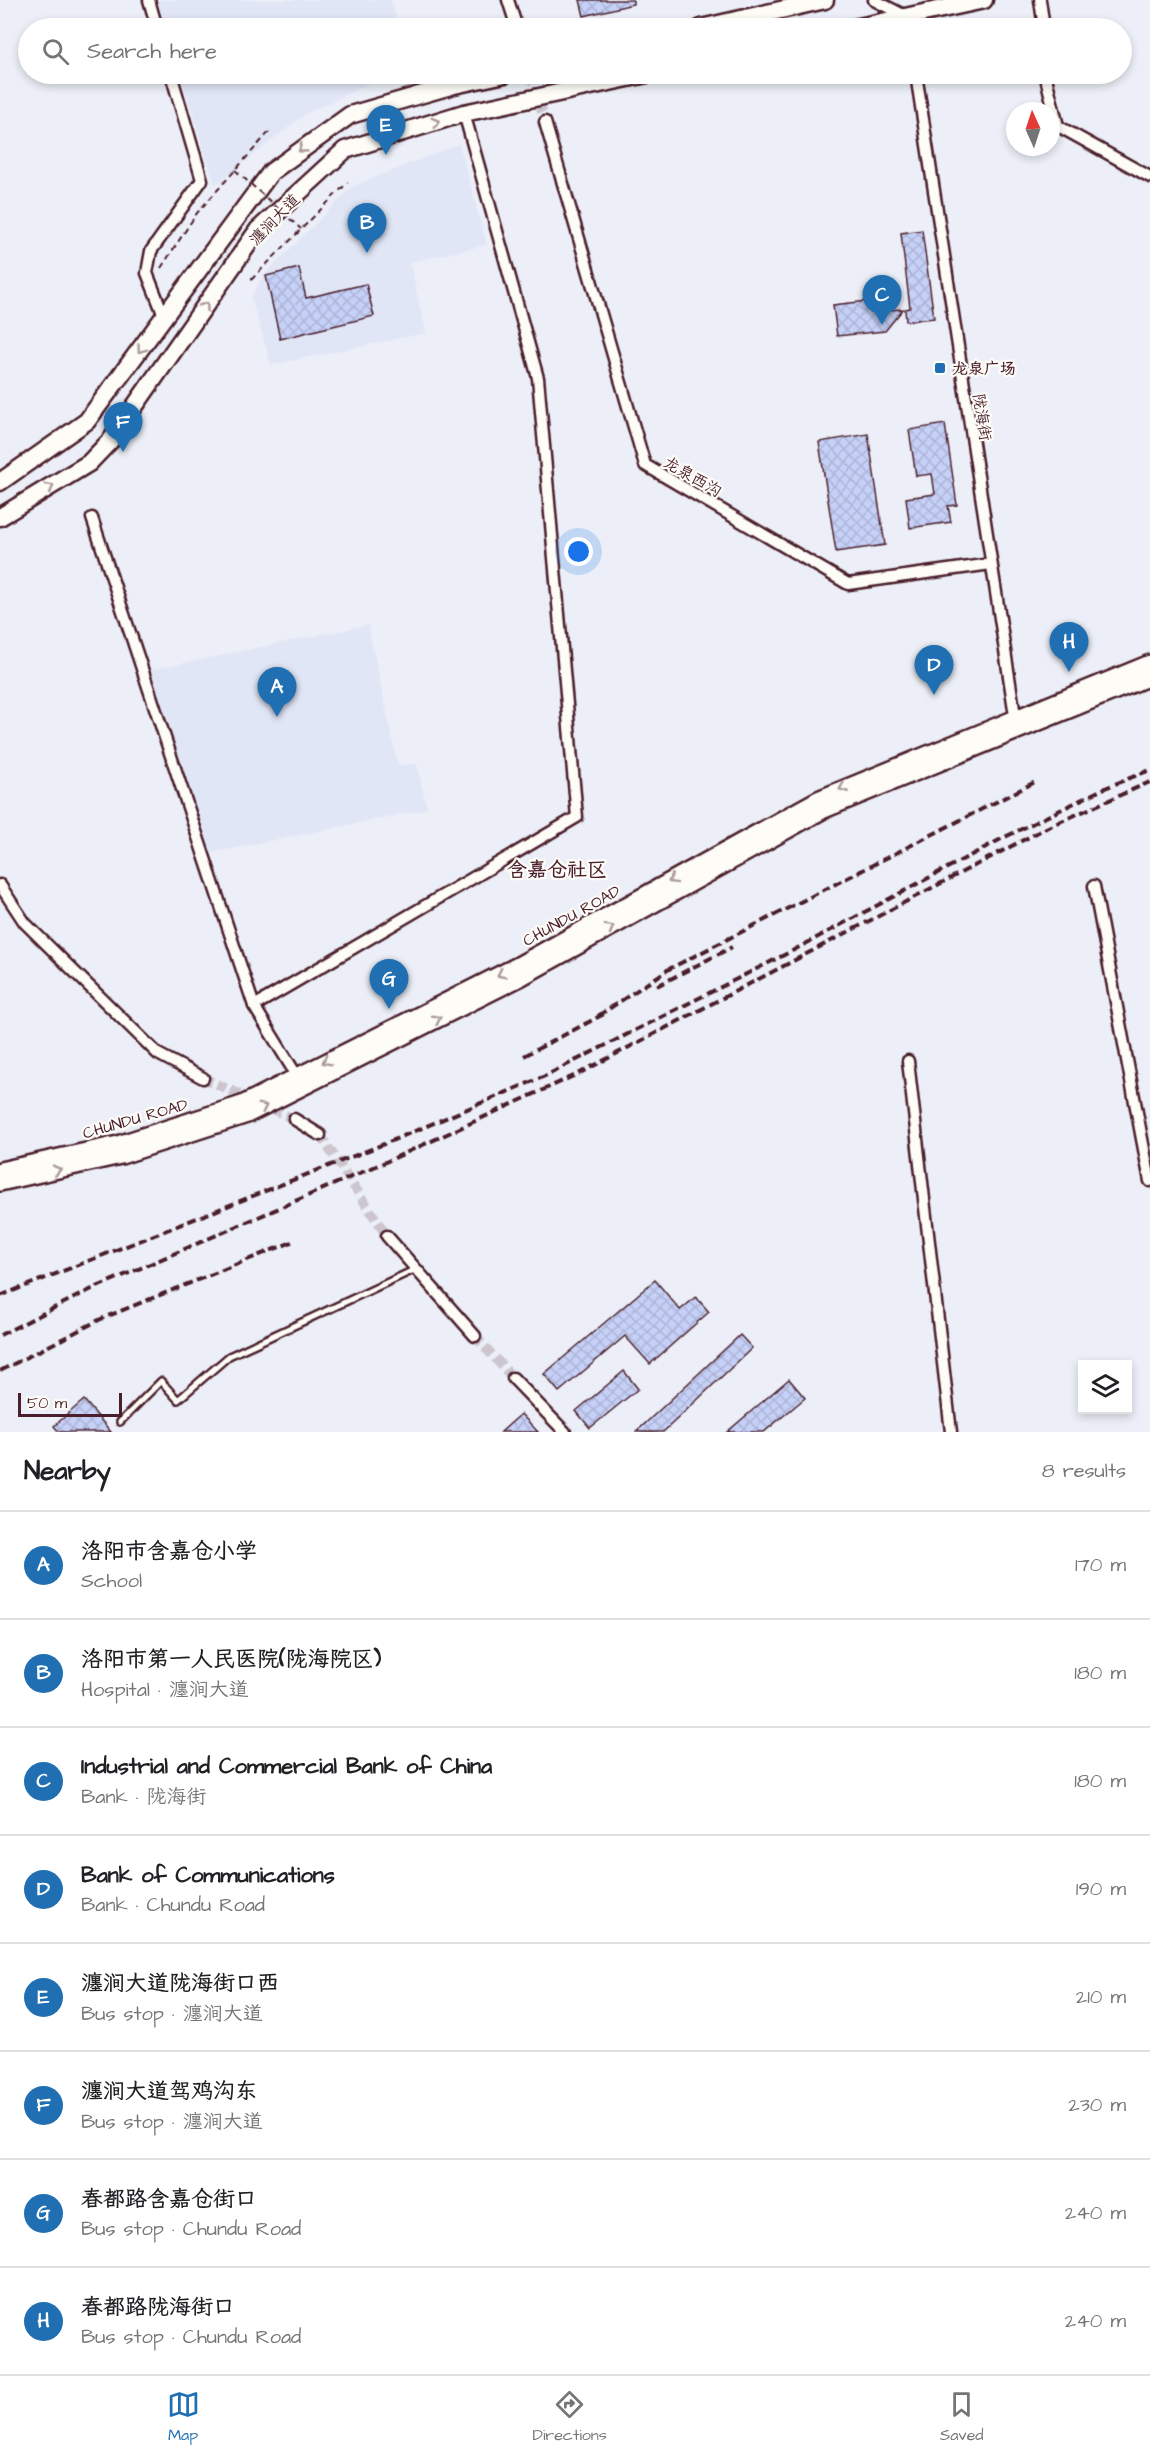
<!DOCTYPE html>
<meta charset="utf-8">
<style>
:root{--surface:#fff;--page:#f6f6f6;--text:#202124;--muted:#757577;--line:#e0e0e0;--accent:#1f6fb2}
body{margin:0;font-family:"Architects Daughter","LXGW WenKai TC",sans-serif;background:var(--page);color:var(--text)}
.controls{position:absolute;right:18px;bottom:18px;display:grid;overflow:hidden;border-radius:0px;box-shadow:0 3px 9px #0003}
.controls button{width:54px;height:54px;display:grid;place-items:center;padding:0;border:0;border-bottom:2px solid var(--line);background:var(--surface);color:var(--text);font:30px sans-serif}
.compass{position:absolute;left:1006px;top:102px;width:54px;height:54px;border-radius:50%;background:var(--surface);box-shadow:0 3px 9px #0003;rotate:357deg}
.scale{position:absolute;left:18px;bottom:15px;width:104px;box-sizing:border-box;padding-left:6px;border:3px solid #4a1f2b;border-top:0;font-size:16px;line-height:21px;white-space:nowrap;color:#4a1f2b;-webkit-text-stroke:4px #fdfcf7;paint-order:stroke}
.you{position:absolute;left:579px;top:552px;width:21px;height:21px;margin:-15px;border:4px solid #fff;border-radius:50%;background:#1a73e8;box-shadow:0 0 0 9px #1a73e833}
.badge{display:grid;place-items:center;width:39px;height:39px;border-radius:50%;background:var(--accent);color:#fff;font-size:20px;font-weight:700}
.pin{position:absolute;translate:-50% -50px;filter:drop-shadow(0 2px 3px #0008)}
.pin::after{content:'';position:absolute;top:32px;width:21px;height:18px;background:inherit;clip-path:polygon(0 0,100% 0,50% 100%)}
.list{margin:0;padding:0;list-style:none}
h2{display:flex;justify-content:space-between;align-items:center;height:78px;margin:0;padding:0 24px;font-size:26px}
h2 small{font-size:20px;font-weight:400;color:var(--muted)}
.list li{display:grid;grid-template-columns:39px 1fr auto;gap:18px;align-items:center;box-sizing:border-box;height:108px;padding:0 24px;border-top:2px solid var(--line)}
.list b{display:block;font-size:22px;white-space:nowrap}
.list p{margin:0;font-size:20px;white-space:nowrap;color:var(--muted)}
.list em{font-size:20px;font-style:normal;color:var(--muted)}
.icon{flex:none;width:33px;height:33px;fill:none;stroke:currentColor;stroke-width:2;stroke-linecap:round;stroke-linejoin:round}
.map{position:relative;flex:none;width:1150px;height:1432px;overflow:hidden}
.search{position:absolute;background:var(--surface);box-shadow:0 3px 9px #0003;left:18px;right:18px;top:18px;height:66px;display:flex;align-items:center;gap:15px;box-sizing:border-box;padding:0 21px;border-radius:33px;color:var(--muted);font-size:22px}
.sheet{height:942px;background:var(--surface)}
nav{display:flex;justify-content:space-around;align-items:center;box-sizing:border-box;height:84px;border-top:2px solid var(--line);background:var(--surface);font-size:16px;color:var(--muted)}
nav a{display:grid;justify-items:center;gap:3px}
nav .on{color:var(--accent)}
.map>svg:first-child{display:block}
.built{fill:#e1e6f7}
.building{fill:url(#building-cross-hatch);stroke:#4a1f2b;stroke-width:1.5}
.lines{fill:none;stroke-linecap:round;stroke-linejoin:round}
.minor-tunnel{stroke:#ccc5ce;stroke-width:10;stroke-dasharray:10 5;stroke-linecap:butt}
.service-casing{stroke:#4a1f2b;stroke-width:10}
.minor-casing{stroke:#4a1f2b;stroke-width:15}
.secondary-casing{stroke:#4a1f2b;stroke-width:20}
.primary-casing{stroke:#4a1f2b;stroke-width:21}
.path{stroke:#4a1f2b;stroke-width:2;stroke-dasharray:6 4.5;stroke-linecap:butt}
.service{stroke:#fdfcf7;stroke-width:5}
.minor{stroke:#fdfcf7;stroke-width:10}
.secondary{stroke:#fdfcf7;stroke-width:15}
.primary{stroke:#fdfcf7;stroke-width:16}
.rail{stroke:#4a1f2b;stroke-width:4;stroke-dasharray:9 4.5;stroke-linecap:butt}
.path-bridge{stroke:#4a1f2b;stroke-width:2;stroke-dasharray:6 4.5;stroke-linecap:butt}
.oneway{stroke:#ac999b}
.poi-dot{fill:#1f6fb2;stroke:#fdfcf7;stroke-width:2}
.labels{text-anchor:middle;stroke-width:4.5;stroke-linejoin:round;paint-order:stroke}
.street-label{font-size:16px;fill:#4a1f2b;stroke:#fdfcf7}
.poi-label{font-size:16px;font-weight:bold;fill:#4a1f2b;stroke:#fdfcf7;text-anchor:start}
.quarter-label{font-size:20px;font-weight:bold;fill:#4a1f2b;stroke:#fdfcf7}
</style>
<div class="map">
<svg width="1150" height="1432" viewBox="0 0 1150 1432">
<defs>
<pattern id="building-cross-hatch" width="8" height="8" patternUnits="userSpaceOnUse" patternTransform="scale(1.5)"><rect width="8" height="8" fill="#c6d1f8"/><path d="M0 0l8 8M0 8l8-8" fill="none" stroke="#acb3d5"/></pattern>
</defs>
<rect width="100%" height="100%" fill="#eceff7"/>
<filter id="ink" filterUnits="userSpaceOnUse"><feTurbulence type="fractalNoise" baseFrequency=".0167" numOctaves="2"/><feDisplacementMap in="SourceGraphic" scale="12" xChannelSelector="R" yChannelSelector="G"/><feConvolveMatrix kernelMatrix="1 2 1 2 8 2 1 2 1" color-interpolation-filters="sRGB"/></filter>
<g filter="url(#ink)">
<g class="built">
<path d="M157 0H391L399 28H166Z"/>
<path d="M180 74H389L307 113 215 185Z"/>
<path d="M459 144 487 245 410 262 426 333 271 365 251 297 263 276 353 186Z"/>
<path d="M368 625 398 765 417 764 427 809 211 853 150 670Z"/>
</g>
<g class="building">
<path d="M580 0H633V4L584 16Z"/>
<path d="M922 230 934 318 906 321 905 309 910 308 901 233Z"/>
<path d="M299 268 306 298 366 284 374 316 280 339 266 276Z"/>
<path d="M885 299 886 310 903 309 885 331 837 336 833 305Z"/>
<path d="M945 424 957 505 948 506 951 522 910 528 906 498 935 494 932 474 916 476 909 430Z"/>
<path d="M868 434 885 545 836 552 819 442Z"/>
<path d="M655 1280 680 1310 696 1297 709 1312 650 1364 625 1336 559 1392 544 1374Z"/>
<path d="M740 1335 752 1348 676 1420 663 1432H636Z"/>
<path d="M624 1371 638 1389 590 1428 576 1411Z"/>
<path d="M789 1379 805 1398 764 1432H727Z"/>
<path d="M84 1400 111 1432H59L54 1426Z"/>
<path d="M521 1414 538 1432H501Z"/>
</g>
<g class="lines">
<g class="minor-tunnel">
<path d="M531 74 545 122"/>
<path d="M203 1078 294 1119"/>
<path d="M320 1135 387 1236"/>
<path d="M475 1336 513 1378"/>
</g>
<defs>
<path id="service" d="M120 1422 161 1381 178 1400 229 1356 416 1269"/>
<g id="minor">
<path d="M149 0 157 28"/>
<path d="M508 0 517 28"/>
<path d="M874 0 907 17 909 28"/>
<path d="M1040 0 1044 28"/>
<path d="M916 74 1016 722"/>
<path d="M1047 74V82L1058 126 1150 177"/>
<path d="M545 122 645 465 848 584 991 564"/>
<path d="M164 316 147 273 151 251 202 180 171 74"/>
<path d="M92 518 254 1006 300 1081"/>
<path d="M0 885 25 923 158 1054 203 1078"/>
<path d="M1094 886 1150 1181"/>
<path d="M254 1006 577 817 538 378 464 113"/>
<path d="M908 1061 951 1432"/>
<path d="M294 1119 320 1135"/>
<path d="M387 1236 475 1336"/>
<path d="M513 1378 565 1432"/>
</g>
<g id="secondary">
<path d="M0 1170 118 1144 242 1104 516 966 818 799 1150 663"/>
<path d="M0 1183 121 1156 247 1115 522 977 824 810 1150 677"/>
</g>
<g id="primary">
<path d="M701 28 825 0"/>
<path d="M854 28 984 0"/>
<path d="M0 482 87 421 271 172 350 115 454 85 505 74"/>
<path d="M0 517 89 463 111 440 258 230 345 150 464 113 647 74"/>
</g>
</defs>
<use href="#service" class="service-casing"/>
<use href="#minor" class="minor-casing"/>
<use href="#secondary" class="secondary-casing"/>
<use href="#primary" class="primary-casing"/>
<g class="path">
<path d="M161 268 197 213 271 130"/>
<path d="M251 280 348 182"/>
</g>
<use href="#service" class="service"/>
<use href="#minor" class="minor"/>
<use href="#secondary" class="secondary"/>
<use href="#primary" class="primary"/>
<g class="rail">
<path d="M657 986 732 947"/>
<path d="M598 1016 669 969 1035 782"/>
<path d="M524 1056 604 1014"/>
<path d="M0 1296 389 1142 545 1076 792 951 1003 838 1105 788 1150 770"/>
<path d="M0 1335 90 1290 390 1160 578 1074 1048 827 1150 782"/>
<path d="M0 1371 103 1318 292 1242"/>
</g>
<path class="path-bridge" d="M235 170 301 229"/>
</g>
<defs><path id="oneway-chevron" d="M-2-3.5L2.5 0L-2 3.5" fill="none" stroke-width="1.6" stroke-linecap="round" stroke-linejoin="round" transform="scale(1.5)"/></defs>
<g class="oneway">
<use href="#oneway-chevron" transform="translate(436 122) rotate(-17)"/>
<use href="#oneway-chevron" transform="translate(302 149) rotate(144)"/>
<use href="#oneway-chevron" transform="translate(205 306) rotate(-55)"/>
<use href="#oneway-chevron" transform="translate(141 349) rotate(126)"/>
<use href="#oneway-chevron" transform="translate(50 487) rotate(-31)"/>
<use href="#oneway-chevron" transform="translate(843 788) rotate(158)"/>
<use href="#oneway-chevron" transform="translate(672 880) rotate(151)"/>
<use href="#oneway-chevron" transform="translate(610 928) rotate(-29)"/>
<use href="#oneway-chevron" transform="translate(501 974) rotate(153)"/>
<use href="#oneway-chevron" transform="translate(437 1019) rotate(-27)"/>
<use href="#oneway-chevron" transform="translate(326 1061) rotate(153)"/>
<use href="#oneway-chevron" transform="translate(263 1107) rotate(-26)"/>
<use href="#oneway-chevron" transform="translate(57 1170) rotate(-13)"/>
</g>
</g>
<rect class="poi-dot" x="934" y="362" width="12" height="12" rx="3"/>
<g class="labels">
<g class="street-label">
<text transform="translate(274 219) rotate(-46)" y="6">瀍涧大道</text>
<text transform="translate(983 417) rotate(81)" y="6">陇海街</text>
<text transform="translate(693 476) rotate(30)" y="6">龙泉西沟</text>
<text transform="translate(571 915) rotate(-29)" y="6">CHUNDU ROAD</text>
<text transform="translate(135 1118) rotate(-16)" y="6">CHUNDU ROAD</text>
</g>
<g class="poi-label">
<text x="952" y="374">龙泉广场</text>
</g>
<g class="quarter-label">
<text x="557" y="876">含嘉仓社区</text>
</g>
</g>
</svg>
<div class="controls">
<button><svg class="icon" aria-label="layers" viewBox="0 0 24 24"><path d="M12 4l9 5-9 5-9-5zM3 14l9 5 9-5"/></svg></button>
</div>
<svg class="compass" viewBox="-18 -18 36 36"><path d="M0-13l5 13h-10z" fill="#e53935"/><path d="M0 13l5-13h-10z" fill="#757577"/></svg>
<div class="scale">50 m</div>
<div class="you"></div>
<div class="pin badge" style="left:277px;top:717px">A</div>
<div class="pin badge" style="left:367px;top:253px">B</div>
<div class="pin badge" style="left:882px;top:325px">C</div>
<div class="pin badge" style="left:934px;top:695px">D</div>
<div class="pin badge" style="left:386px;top:155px">E</div>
<div class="pin badge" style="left:123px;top:452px">F</div>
<div class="pin badge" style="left:389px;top:1009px">G</div>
<div class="pin badge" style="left:1069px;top:672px">H</div>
<div class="search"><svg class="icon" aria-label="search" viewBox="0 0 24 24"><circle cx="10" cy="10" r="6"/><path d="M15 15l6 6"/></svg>Search here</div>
</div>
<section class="sheet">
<h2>Nearby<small>8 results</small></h2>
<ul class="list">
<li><span class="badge">A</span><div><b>洛阳市含嘉仓小学</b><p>School</p></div><em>170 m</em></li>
<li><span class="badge">B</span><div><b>洛阳市第一人民医院(陇海院区)</b><p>Hospital · 瀍涧大道</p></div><em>180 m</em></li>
<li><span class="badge">C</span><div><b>Industrial and Commercial Bank of China</b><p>Bank · 陇海街</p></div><em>180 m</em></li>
<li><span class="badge">D</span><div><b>Bank of Communications</b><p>Bank · Chundu Road</p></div><em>190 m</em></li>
<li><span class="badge">E</span><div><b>瀍涧大道陇海街口西</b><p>Bus stop · 瀍涧大道</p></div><em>210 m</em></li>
<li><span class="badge">F</span><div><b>瀍涧大道驾鸡沟东</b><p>Bus stop · 瀍涧大道</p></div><em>230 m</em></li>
<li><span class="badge">G</span><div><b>春都路含嘉仓街口</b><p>Bus stop · Chundu Road</p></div><em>240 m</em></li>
<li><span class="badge">H</span><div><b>春都路陇海街口</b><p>Bus stop · Chundu Road</p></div><em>240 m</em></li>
</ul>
</section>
<nav>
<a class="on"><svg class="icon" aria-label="map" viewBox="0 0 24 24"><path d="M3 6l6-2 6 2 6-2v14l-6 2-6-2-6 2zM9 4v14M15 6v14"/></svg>Map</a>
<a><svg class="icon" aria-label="directions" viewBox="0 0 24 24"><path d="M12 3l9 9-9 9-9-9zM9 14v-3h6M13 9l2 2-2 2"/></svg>Directions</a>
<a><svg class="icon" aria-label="saved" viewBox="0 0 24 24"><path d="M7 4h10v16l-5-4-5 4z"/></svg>Saved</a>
</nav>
